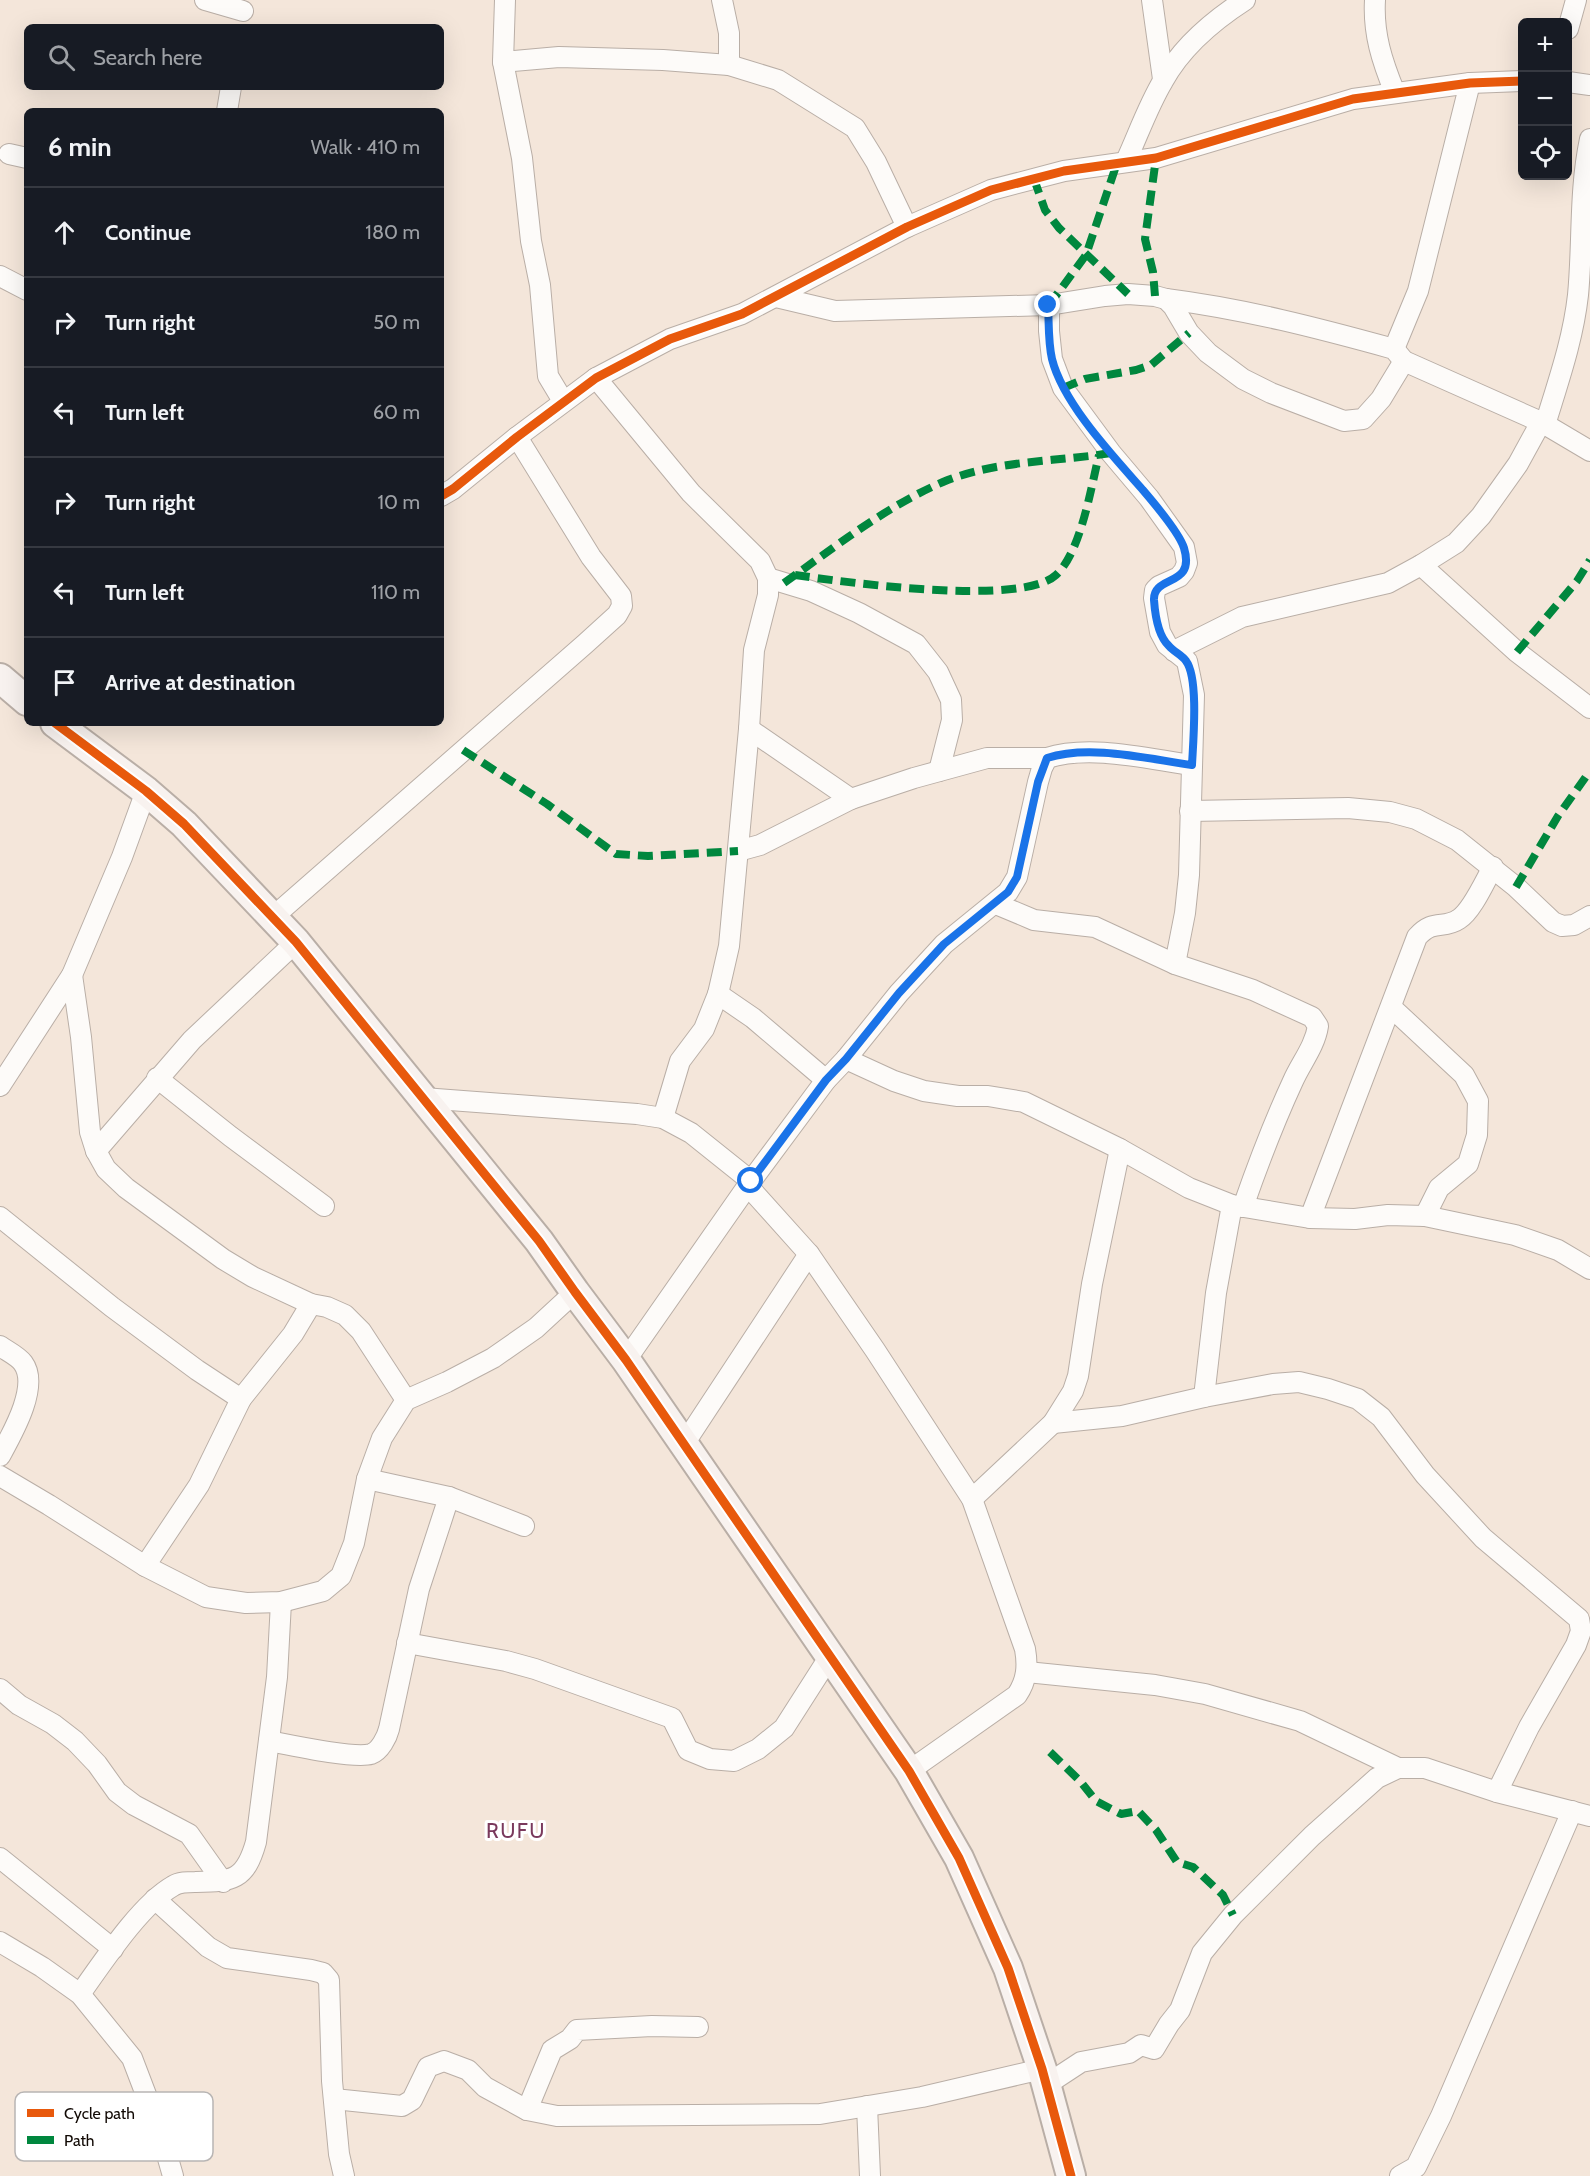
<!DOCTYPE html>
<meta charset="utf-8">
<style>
:root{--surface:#171b24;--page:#20242c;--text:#f1f3f6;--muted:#9ea1a6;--line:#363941}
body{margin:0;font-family:Cabin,sans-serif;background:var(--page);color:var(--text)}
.controls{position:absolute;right:18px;top:18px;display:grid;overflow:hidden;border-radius:9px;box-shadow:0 6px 24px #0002}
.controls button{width:54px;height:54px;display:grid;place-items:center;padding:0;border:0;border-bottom:2px solid var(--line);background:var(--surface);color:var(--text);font:30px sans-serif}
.stop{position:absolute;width:18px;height:18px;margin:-14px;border:4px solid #1a73e8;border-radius:50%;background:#fff}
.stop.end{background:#1a73e8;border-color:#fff;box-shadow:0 2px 6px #0008}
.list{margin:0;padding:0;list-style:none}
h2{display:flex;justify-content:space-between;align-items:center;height:78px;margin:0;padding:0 24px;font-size:26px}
h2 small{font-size:20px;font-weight:400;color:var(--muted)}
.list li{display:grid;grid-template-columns:39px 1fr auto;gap:18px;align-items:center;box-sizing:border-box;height:90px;padding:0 24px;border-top:2px solid var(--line)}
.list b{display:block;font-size:22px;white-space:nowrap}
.list em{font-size:20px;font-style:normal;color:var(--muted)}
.icon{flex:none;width:33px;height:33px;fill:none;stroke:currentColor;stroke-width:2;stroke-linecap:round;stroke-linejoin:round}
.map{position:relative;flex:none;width:1590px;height:2176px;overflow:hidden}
.search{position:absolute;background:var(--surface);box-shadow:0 6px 24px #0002;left:24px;top:24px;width:420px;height:66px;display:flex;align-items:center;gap:15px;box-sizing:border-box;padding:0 21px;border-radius:9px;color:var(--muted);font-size:22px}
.panel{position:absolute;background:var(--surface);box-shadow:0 6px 24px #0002;left:24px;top:108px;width:420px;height:618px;border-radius:9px}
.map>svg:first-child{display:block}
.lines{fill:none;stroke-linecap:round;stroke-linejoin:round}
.street-casing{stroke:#b9aea6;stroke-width:22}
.secondary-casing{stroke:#b9aea6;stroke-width:32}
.street{stroke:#fdfbf9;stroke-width:20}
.secondary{stroke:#f8f2ef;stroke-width:28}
.quiet{stroke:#00873e;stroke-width:8;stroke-dasharray:15 8;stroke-linecap:butt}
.cycleway-casing{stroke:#fff;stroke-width:13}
.cycleway{stroke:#e8590c;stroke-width:9}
.route{stroke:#1a73e8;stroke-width:8}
.labels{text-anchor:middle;stroke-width:6;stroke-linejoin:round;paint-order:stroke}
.quarter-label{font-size:21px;letter-spacing:1.5px;fill:#7a395c;stroke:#fff}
.key{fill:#fff;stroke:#b8b5b4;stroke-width:1.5}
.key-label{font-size:16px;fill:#110904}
</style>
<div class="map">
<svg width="1590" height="2176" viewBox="0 0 1590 2176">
<rect width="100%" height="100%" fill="#f4e6da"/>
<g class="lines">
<defs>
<g id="street">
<path d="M205 0 243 11"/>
<path d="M505 0 503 62 522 158 531 241 540 285 548 376 563 401"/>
<path d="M722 0 729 33V65"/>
<path d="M1152 0 1163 79"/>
<path d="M1375 0C1373 34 1382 61 1395 93"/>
<path d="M1568 29 1576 0"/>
<path d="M503 62 559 57 663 60 729 65 778 80 855 128 876 162 907 227"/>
<path d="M1568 82 1590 85"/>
<path d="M227 111 231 87"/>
<path d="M9 154 27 158"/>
<path d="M1126 161C1138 135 1148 106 1163 81 1181 48 1214 20 1245 0"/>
<path d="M0 276 27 290"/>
<path d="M776 297 835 311 1049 305 1105 296 1128 294 1155 296 1166 299 1173 306 1189 333 1208 353 1243 379 1271 393 1344 421 1363 419 1381 399 1404 361"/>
<path d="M1166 299C1245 309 1318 328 1394 349L1404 361 1541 422 1590 451"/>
<path d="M1049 305V331L1052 359 1063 388 1111 453 1149 498 1184 547 1187 563 1184 571 1179 577 1159 586 1155 590 1154 598 1160 632 1167 645 1187 661 1194 695 1189 875 1185 913 1175 964"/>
<path d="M1394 349 1418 291 1470 83"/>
<path d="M596 378 691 493 760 561 768 578V595L754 650 749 729 729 946 718 994 704 1029 680 1061 663 1118"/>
<path d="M1545 425C1558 382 1573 340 1578 295 1583 243 1579 191 1590 139"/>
<path d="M441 496 453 489 517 437 596 378 670 339 742 314 907 227 991 190 1064 171 1156 158 1353 99 1470 83 1522 81"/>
<path d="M1421 565 1517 652 1590 708"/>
<path d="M768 578 811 591 859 613 916 644 938 672 951 700 952 720 939 771"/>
<path d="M1174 651 1242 617 1388 583 1421 565 1456 543 1481 516 1518 464 1541 422"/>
<path d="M749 729 851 799"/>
<path d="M1190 811 1348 808 1390 812 1416 819 1457 840 1516 887 1553 922 1562 926 1574 925 1590 916"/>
<path d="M738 851 760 845 851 799 914 778 987 758H1047"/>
<path d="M996 904 1034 920 1095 927 1175 964 1253 990 1312 1017 1318 1026C1315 1046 1301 1063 1293 1081 1274 1122 1258 1164 1243 1207"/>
<path d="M273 917 585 644 617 615 622 606 621 596 591 557 517 437"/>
<path d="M72 975 81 1037 90 1132 96 1151 106 1169 126 1188 223 1259 253 1277 311 1304 327 1307 345 1315 361 1331 406 1400"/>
<path d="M718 994 753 1018 826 1080"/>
<path d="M1391 1007 1464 1075 1478 1101 1477 1135 1468 1164 1439 1188 1425 1216"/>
<path d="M846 1059 894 1081 924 1091 958 1096H988L1024 1102 1120 1149 1189 1188 1232 1205 1310 1218 1355 1219 1388 1215 1425 1216 1515 1235 1558 1250 1590 1269"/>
<path d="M157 1078 230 1136 324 1206"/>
<path d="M0 1086 72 975 122 857 146 791"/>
<path d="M423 1098 637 1114 663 1118 691 1133 751 1181"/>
<path d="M96 1151 192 1040 296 942"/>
<path d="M748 1186 809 1254 875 1350 972 1499 1025 1649C1028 1666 1027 1680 1017 1695L909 1771"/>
<path d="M0 1217 112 1307 197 1370 241 1399"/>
<path d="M1310 1218 1417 937C1434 918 1443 930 1459 919 1472 911 1485 881 1493 867"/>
<path d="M0 1346C7 1351 18 1356 23 1363 40 1386 12 1434 0 1456"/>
<path d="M626 1360 751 1181 826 1080 846 1059 899 993 944 944 1008 892 1017 877 1038 782 1042 768 1047 758C1090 744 1148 759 1192 765"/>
<path d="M1204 1397 1216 1293 1232 1205"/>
<path d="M1053 1423 1122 1416 1204 1397 1273 1384 1299 1382 1328 1389 1358 1399 1381 1417 1425 1475 1483 1538 1579 1619 1581 1631 1576 1645 1529 1727 1497 1792"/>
<path d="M684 1444 809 1254"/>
<path d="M0 1476 49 1505 145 1566 206 1597 246 1603 281 1602 323 1591 341 1576 354 1543 367 1479 382 1438 406 1400 447 1382 493 1358 536 1328 575 1292"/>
<path d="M367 1479 449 1497 524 1526"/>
<path d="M972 1499 1053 1423 1073 1391 1078 1376 1092 1284 1120 1149"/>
<path d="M145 1566 199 1485 241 1399 293 1334 311 1304"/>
<path d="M407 1643 506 1661 535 1669 672 1718 688 1750 710 1759 734 1761 758 1749 784 1728 830 1656"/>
<path d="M1027 1672 1155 1685 1205 1694 1300 1721 1398 1768"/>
<path d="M0 1689 19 1705 53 1724 75 1741 97 1764 117 1792 134 1805 189 1834 223 1882"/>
<path d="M269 1741C290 1745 354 1759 371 1754 380 1751 387 1737 389 1729L419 1589 449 1497"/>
<path d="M0 1858 113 1949"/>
<path d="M155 1899 208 1947 227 1958 311 1970 323 1973 329 1980 332 2081 339 2154 344 2176"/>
<path d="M0 1942 42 1967 80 1994 132 2058 161 2134 173 2176"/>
<path d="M80 1994C103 1962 140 1905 173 1886 179 1882 188 1882 195 1882 233 1881 245 1881 256 1842L277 1677 281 1602"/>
<path d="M1046 2085 1081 2062 1129 2053 1141 2045 1154 2049 1169 2024 1180 2010 1202 1953 1233 1915 1312 1836 1377 1778 1398 1768H1425L1497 1792 1590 1816"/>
<path d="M334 2099 402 2106 412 2100 428 2067 444 2061 468 2070 485 2087 527 2110 557 2116 820 2114 922 2097 1042 2069"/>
<path d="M867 2106 870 2176"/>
<path d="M527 2110 552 2050 570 2039 577 2030 652 2026 698 2027"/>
<path d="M1400 2176 1416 2167 1441 2116 1572 1811"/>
</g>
<g id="secondary">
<path d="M0 678 27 701"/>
<path d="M55 723 146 791 184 824 296 942 539 1241 575 1292 626 1360 909 1771 959 1858 1008 1968 1042 2069 1071 2176"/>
</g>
</defs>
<use href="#street" class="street-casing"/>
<use href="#secondary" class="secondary-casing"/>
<use href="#street" class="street"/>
<use href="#secondary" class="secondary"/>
<g class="quiet">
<path d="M1034 179 1045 210 1059 228 1128 294"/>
<path d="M1155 296 1153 272 1145 239 1156 158"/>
<path d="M1049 305 1086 255 1117 163"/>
<path d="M1063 388 1085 379 1136 370 1151 365 1189 333"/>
<path d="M795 575C844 582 1021 607 1056 575 1081 552 1091 487 1099 455"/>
<path d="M784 583C835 547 885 507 943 482 996 460 1055 462 1111 453"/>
<path d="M1517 652 1577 581 1590 560"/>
<path d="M463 750 547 804 616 854 648 856 738 851"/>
<path d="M1516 887 1558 816 1590 771"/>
<path d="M1050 1752 1080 1781 1096 1801 1121 1814 1138 1811 1156 1830 1177 1862 1193 1867 1223 1895 1233 1915"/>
</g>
<defs>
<g id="cycleway">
<path d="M441 496 453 489 517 437 596 378 670 339 742 314 907 227 991 190 1064 171 1156 158 1353 99 1470 83 1522 81"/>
<path d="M55 723 146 791 184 824 296 942 539 1241 575 1292 626 1360 909 1771 959 1858 1008 1968 1042 2069 1071 2176"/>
</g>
</defs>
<use href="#cycleway" class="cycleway-casing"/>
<use href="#cycleway" class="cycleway"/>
</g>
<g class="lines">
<path class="route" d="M751 1181 826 1080 846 1059 899 993 944 944 1008 892 1017 877 1038 782 1047 758C1090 744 1148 759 1192 765 1193 743 1199 678 1186 661 1182 655 1174 652 1169 646 1158 636 1155 614 1154 600 1153 574 1196 588 1184 548 1179 532 1154 503 1142 489 1112 455 1063 403 1052 359 1048 342 1049 322 1048 305"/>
</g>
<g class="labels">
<g class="quarter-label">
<text x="516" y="1838">RUFU</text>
</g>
</g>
<rect x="15" y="2092" width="198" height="69" rx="9" class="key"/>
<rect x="27" y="2109" width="27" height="8" fill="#e8590c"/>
<rect x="27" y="2136" width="27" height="8" fill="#00873e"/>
<g class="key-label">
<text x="64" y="2119">Cycle path</text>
<text x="64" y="2146">Path</text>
</g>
</svg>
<div class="controls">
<button>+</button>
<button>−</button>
<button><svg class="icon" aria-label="locate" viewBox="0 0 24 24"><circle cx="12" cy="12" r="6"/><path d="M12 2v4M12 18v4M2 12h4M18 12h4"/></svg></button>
</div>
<div class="stop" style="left:751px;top:1181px"></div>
<div class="stop end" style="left:1048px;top:305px"></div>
<div class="search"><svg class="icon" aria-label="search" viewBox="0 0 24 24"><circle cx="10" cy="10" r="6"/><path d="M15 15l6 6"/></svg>Search here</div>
<section class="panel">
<h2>6 min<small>Walk · 410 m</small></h2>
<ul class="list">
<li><svg class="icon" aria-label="ahead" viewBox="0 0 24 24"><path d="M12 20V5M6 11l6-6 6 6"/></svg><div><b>Continue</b></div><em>180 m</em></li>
<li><svg class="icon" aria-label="right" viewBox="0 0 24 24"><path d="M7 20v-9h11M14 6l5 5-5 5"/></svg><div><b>Turn right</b></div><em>50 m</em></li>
<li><svg class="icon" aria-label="left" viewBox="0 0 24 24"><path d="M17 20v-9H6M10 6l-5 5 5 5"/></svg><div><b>Turn left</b></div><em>60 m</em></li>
<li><svg class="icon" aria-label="right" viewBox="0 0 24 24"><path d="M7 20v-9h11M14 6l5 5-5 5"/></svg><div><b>Turn right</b></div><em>10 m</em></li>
<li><svg class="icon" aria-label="left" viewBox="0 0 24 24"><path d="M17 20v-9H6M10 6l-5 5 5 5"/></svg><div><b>Turn left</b></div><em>110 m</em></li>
<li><svg class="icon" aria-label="arrive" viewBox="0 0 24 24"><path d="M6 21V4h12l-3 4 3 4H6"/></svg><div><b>Arrive at destination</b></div></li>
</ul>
</section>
</div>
